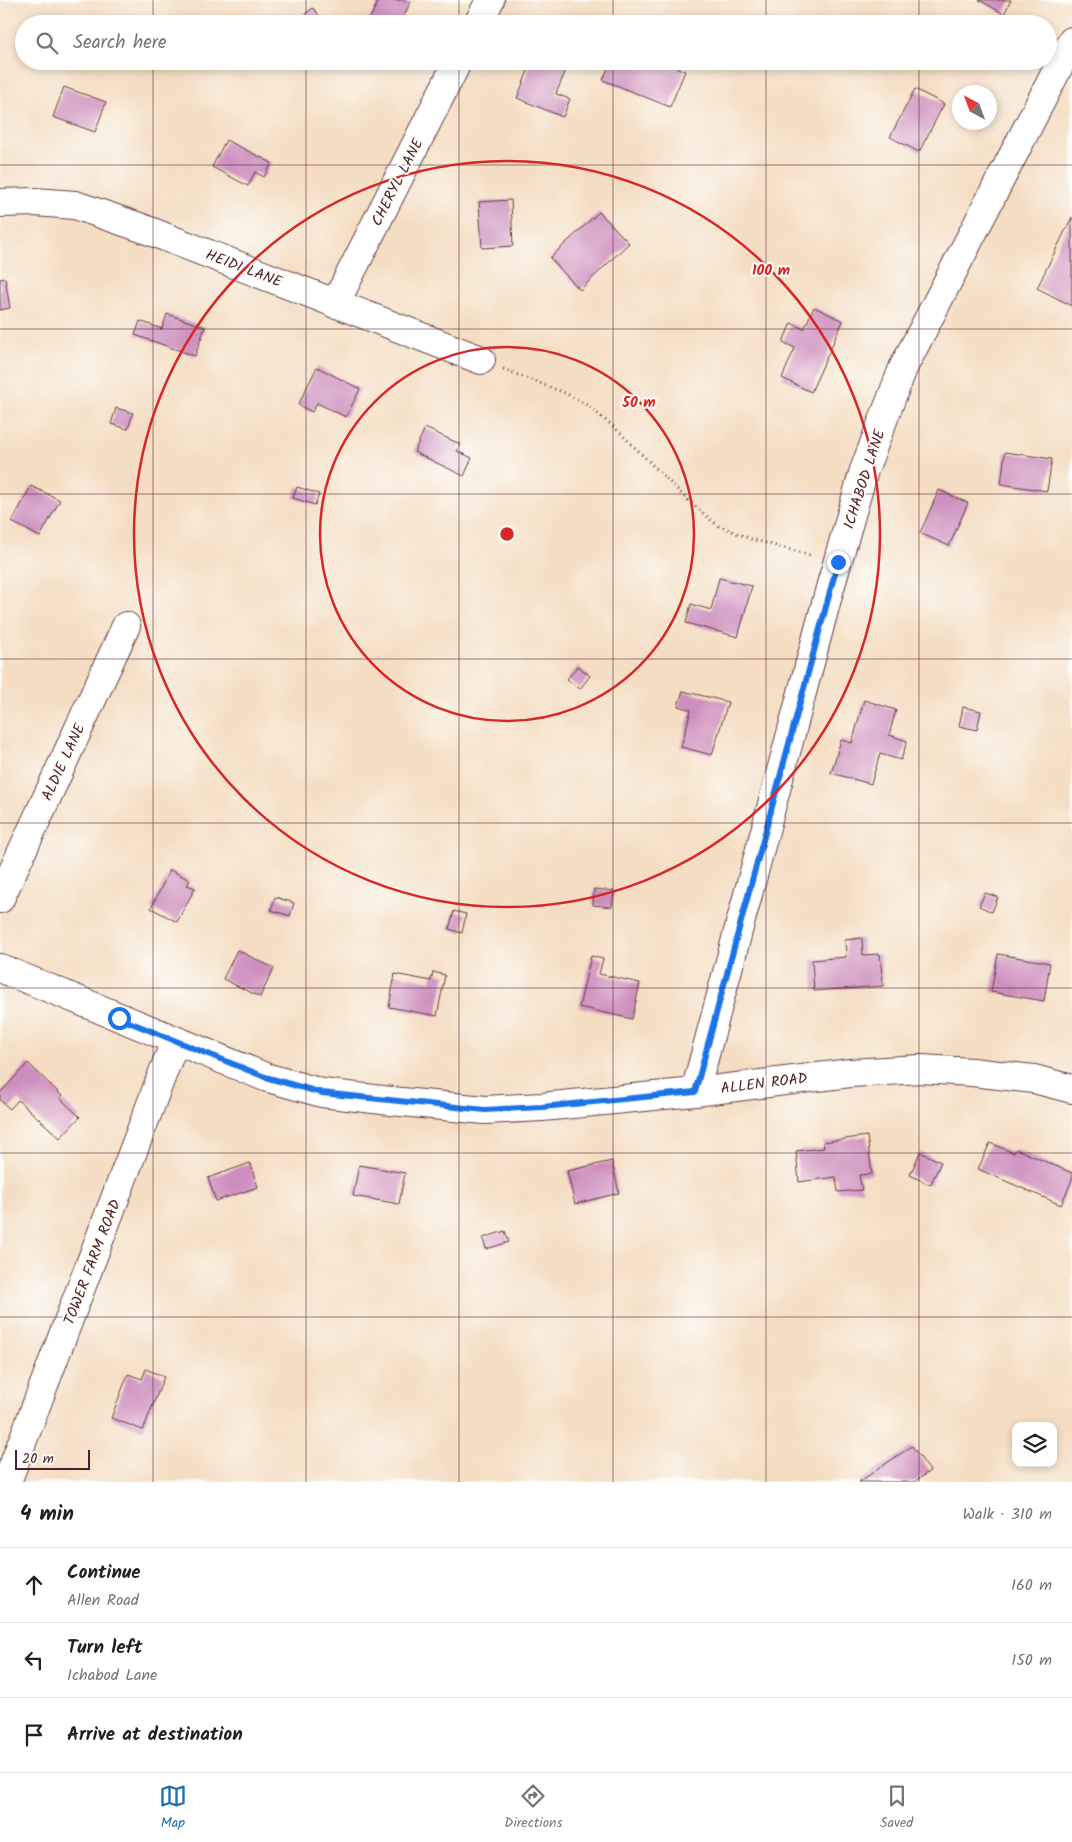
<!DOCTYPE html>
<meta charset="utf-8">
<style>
:root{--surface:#fff;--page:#f6f6f6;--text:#202124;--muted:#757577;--line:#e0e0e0;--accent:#1f6fb2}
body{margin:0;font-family:Kalam,sans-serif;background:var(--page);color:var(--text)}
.controls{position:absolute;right:15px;bottom:15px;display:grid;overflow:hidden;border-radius:10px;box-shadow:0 2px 8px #0003}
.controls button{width:45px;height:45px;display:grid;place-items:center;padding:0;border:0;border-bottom:1px solid var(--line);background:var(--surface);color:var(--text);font:25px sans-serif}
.compass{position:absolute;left:952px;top:85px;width:45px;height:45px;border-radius:50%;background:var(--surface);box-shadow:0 2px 8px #0003;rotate:319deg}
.scale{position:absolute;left:15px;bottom:12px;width:75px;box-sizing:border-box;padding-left:5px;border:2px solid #4a1f2b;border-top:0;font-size:14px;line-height:18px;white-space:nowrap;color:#4a1f2b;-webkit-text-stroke:4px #fdfcf7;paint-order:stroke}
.stop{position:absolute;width:15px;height:15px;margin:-11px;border:4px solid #1a73e8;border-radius:50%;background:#fff}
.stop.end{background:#1a73e8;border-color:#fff;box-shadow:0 1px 5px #0008}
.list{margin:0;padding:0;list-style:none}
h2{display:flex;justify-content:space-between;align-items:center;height:65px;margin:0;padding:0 20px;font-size:21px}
h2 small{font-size:16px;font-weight:400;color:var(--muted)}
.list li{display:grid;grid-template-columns:32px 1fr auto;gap:15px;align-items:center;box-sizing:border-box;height:75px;padding:0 20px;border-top:1px solid var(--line)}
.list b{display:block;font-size:19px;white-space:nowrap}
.list p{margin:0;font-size:16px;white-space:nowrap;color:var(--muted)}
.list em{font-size:16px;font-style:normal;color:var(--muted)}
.icon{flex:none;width:28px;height:28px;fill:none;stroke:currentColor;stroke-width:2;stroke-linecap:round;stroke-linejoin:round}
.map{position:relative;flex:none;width:1072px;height:1482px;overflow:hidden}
.search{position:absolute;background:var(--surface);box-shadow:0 2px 8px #0003;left:15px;right:15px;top:15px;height:55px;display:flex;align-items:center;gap:12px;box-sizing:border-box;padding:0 18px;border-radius:28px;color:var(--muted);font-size:19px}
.sheet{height:290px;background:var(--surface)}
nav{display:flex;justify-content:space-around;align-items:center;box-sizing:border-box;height:70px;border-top:1px solid var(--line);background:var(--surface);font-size:14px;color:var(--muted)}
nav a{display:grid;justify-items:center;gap:2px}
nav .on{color:var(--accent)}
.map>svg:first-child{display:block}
.building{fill:#cd8ebe}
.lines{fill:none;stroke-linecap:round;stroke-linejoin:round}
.minor-casing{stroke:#643c42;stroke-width:30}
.tertiary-casing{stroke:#643c42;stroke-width:30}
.path{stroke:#643c42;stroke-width:3;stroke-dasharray:1 4;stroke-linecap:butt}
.minor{stroke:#fff;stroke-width:28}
.tertiary{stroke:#fff;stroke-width:28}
.route{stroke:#1a73e8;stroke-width:6}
.grid{fill:none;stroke:#4a1f2b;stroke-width:1;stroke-opacity:0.55}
.ring{fill:none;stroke:#d62828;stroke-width:2.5}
.labels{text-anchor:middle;stroke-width:4.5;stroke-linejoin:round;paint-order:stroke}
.street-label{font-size:15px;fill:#4a1f2b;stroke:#fdfcf7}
.centre{fill:#d62828;stroke:#fdfcf7;stroke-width:2.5}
.ring-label{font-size:15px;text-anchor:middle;font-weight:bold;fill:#d62828;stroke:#fdfcf7;stroke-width:4.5;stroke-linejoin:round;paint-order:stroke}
</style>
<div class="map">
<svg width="1072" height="1482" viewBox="0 0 1072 1482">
<rect width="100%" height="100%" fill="#fdfcf7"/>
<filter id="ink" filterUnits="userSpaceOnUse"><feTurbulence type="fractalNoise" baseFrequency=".02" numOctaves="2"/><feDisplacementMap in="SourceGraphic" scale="10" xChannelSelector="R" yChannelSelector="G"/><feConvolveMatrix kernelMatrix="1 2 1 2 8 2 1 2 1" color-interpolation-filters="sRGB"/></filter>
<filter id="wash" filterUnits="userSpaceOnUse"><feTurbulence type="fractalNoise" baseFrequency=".0096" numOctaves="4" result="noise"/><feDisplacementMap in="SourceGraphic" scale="20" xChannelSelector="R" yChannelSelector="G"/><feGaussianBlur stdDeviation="1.12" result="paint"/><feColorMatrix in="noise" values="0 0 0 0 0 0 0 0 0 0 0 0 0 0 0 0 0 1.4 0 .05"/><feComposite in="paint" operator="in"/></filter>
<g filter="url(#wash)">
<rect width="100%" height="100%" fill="#f4ddc2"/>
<g id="blocks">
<g class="building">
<path d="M379 0H403L410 3 400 24H367Z"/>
<path d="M979 0H1011L1004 14Z"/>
<path d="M313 8 326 24H300L297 20Z"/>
<path d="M532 61H558L568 65 556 94 570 99 563 117 517 98Z"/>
<path d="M611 61H661L685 71 670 107 603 80Z"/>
<path d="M64 87 106 102 95 132 53 117Z"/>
<path d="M915 89 944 104 919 152 890 137Z"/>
<path d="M226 140 272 163 264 177 255 172 248 186 212 167Z"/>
<path d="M511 200 513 246 482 248 479 202Z"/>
<path d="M599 212 629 243 580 290 550 258Z"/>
<path d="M1072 217V306L1037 288Z"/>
<path d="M5 278 10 308 0 310V279Z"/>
<path d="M814 307 843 321 811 392 782 378 795 348 783 342 791 323 804 329Z"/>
<path d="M167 314 205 327 195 356 135 335 140 321 162 329Z"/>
<path d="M317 367 360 389 346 417 317 403 312 412 298 405Z"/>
<path d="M116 408 133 413 128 429 111 424Z"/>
<path d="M425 428 460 444 457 451 472 458 464 476 414 452Z"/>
<path d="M1005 452 1052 459 1047 491 1001 484Z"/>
<path d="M31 486 60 500 40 537 12 522Z"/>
<path d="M297 487 319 494 315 505 293 498Z"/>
<path d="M939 490 968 503 949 546 920 533Z"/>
<path d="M719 578 752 586 738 637 686 623 691 604 711 610Z"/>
<path d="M578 666 590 676 580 689 567 679Z"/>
<path d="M683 691 728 702 712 755 681 747 691 710 678 706Z"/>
<path d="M864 700 896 710 889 735 907 741 901 760 880 754 871 784 831 773 841 740 852 743Z"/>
<path d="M963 707 981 711 977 730 959 726Z"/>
<path d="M170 870 190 880 187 885 195 888 177 922 151 908Z"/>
<path d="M594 889 614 891 612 907 593 905Z"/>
<path d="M985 893 998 897 992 912 979 906Z"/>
<path d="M275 897 294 903 290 916 271 910Z"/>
<path d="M454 911 466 914 462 933 449 929Z"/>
<path d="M862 938 863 955 880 954 883 986 814 991 812 960 846 957 845 940Z"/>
<path d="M237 950 274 968 260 997 223 979Z"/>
<path d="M998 954 1050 963 1044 1001 991 992Z"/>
<path d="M591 956 603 959 599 974 640 983 632 1019 579 1007Z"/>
<path d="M433 972 445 975 437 1016 389 1007 395 974 431 981Z"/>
<path d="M28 1063 62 1096 60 1098 80 1117 60 1138 18 1100 10 1109 0 1100V1093Z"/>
<path d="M867 1136 872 1174 859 1175 862 1190 838 1192 836 1177 799 1182 796 1151 824 1148 823 1142Z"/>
<path d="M990 1143 1014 1153 1016 1149 1072 1173V1180L1061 1205 978 1169Z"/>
<path d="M920 1152 941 1162 930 1185 910 1175Z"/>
<path d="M612 1161 619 1193 575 1204 567 1171Z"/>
<path d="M250 1163 258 1187 216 1201 208 1178Z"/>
<path d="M359 1165 405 1173 399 1204 353 1196Z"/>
<path d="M505 1231 509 1242 486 1249 483 1238Z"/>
<path d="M146 1369 164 1377 143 1430 111 1418 128 1374 142 1379Z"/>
<path d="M912 1446 930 1471 914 1482H859Z"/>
</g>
</g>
</g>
<g filter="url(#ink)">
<use href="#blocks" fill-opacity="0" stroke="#643c42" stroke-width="1"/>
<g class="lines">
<defs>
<g id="minor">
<path d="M478 24 490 0"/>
<path d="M0 203 35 202 75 205 142 228 481 360"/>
<path d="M335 304 458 61"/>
<path d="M0 899 126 626"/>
<path d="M695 1092 830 588 864 470 903 368 1072 41"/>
</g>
<g id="tertiary">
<path d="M0 968 265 1077 322 1093 391 1101 485 1110 542 1107 695 1092 850 1073 921 1069 972 1072 1034 1079 1072 1089"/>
<path d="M7 1482 175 1041"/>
</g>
</defs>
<use href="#minor" class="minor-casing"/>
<use href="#tertiary" class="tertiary-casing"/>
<path class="path" d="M503 369 565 393 587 405 615 428 689 501 717 525 751 539 813 556"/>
<use href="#minor" class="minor"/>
<use href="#tertiary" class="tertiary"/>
</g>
</g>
<g class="lines" filter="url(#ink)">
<path class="route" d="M119 1018 265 1077 322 1093 485 1110 542 1107 695 1092 838 562"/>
</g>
<path class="grid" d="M153 0V24M306 0V24M459 0V24M613 0V24M766 0V24M919 0V24M153 61V1482M306 61V1482M459 61V1482M613 61V1482M766 61V1482M919 61V1482M0 165H1072M0 329H1072M0 494H1072M0 659H1072M0 823H1072M0 988H1072M0 1153H1072M0 1317H1072"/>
<g class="ring">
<circle cx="507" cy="534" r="187"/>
<circle cx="507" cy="534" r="373"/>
</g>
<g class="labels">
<g class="street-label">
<text transform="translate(397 182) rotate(-63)" y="5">CHERYL LANE</text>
<text transform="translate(244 268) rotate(21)" y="5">HEIDI LANE</text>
<text transform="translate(864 479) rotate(-72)" y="5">ICHABOD LANE</text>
<text transform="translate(63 762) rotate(-65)" y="5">ALDIE LANE</text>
<text transform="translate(764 1083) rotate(-7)" y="5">ALLEN ROAD</text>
<text transform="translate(92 1262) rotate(-69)" y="5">TOWER FARM ROAD</text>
</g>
</g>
<circle cx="507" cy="534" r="8" class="centre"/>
<g class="ring-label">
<text x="771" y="275">100 m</text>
<text x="639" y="407">50 m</text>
</g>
</svg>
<div class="controls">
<button><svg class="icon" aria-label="layers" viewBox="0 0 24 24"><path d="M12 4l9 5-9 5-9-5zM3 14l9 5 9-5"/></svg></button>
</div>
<svg class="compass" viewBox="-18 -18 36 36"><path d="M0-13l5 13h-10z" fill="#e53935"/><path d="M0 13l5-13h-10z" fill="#757577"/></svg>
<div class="scale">20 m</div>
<div class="stop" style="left:119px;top:1018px"></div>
<div class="stop end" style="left:838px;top:562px"></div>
<div class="search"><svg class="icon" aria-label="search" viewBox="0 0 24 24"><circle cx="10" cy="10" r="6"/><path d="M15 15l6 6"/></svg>Search here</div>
</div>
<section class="sheet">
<h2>4 min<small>Walk · 310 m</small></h2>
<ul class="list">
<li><svg class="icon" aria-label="ahead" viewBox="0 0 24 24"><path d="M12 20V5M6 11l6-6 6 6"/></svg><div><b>Continue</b><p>Allen Road</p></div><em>160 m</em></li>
<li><svg class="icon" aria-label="left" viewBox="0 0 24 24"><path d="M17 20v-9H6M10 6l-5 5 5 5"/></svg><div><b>Turn left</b><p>Ichabod Lane</p></div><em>150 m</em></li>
<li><svg class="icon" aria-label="arrive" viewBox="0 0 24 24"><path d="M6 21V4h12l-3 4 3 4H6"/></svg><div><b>Arrive at destination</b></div></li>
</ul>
</section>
<nav>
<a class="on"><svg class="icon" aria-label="map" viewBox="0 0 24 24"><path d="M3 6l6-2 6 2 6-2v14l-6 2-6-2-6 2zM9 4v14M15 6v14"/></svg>Map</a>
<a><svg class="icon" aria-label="directions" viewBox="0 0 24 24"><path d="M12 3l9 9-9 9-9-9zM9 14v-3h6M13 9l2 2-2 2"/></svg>Directions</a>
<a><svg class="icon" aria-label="saved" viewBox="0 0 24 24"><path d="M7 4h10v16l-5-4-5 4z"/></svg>Saved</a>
</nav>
